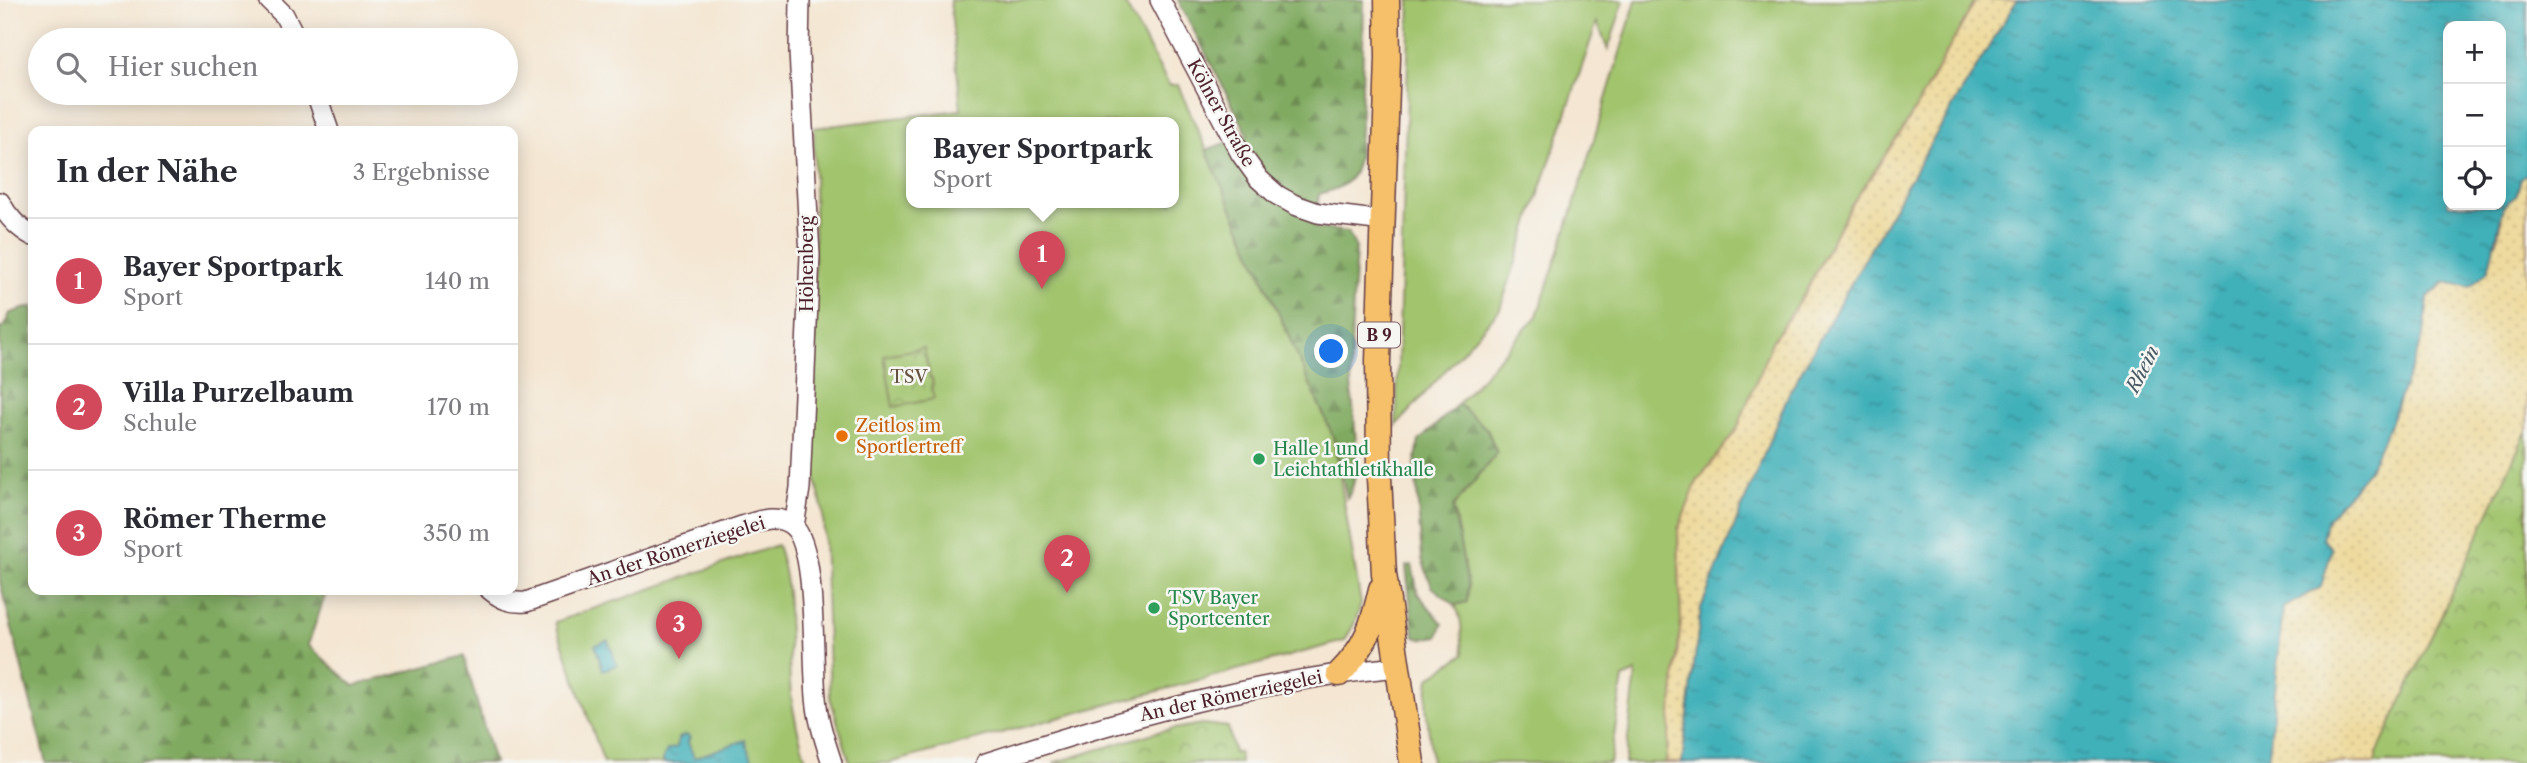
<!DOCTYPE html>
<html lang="de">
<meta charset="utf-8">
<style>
:root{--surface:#fff;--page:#f2f2f3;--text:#2b2b33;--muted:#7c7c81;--line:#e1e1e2;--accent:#d1495b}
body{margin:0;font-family:"Libre Caslon Text",serif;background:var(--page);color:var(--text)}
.controls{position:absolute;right:21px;top:21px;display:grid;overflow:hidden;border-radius:14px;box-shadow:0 4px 18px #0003}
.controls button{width:63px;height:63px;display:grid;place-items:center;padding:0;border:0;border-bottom:2px solid var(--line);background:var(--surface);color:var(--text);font:35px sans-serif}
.you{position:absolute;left:1332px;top:352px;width:24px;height:24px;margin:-18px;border:5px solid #fff;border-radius:50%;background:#1a73e8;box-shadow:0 0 0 10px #1a73e833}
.badge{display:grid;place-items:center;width:46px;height:46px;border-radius:50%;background:var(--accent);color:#fff;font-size:23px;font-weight:700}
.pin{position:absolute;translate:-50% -58px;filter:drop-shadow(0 2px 4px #0008)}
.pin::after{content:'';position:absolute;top:37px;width:24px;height:21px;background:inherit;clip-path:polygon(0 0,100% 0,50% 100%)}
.popup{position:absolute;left:906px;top:117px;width:273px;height:91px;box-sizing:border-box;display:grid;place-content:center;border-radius:14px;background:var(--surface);filter:drop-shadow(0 2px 5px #0005);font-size:23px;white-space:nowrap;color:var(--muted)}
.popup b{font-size:26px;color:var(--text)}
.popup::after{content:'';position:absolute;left:50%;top:100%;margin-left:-14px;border:14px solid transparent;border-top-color:var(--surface)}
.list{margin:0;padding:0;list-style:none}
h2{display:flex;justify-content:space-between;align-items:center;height:91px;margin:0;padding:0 28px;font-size:30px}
h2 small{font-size:23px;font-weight:400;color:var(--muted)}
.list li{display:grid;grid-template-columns:46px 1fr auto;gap:21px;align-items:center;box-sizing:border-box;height:126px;padding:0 28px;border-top:2px solid var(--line)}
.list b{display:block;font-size:26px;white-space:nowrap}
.list p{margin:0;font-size:23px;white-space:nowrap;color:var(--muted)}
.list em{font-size:23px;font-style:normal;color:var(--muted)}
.icon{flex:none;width:38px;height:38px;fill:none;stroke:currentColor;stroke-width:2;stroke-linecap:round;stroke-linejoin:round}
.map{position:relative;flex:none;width:2527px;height:763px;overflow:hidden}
.search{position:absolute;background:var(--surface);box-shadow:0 4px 18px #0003;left:28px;top:28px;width:490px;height:77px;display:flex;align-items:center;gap:18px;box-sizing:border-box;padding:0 24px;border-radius:38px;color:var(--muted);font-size:26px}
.panel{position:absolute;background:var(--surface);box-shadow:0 4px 18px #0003;left:28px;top:126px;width:490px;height:469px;border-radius:14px}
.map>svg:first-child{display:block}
.green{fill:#a1c46d;stroke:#76724c;stroke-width:2;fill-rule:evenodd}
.forest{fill:url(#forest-firs);stroke:#656446;stroke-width:2}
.sand{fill:url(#sand-dots);stroke:#9c7c64;stroke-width:2}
.park{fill:url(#park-crowns);stroke:#76724c;stroke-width:2}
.water{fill:url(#water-ripples);stroke:#456872;stroke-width:2;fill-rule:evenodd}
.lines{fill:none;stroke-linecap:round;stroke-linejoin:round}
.minor-casing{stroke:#643d44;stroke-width:22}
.major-casing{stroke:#643d44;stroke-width:27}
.minor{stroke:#fff;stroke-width:19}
.major{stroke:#f6c06b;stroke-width:24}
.food-dot{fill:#e8710a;stroke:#f6f6f2;stroke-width:2.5}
.leisure-dot{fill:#2e9e5b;stroke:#f6f6f2;stroke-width:2.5}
.labels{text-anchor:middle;stroke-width:5;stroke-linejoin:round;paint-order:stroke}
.shield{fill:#f6f6f2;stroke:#7e6067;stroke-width:2}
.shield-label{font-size:16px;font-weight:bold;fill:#4a1f2b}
.street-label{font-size:18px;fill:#4a1f2b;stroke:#f6f6f2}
.park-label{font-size:18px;fill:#64513f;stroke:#f6f6f2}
.food-label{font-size:18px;fill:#c56008;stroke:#f6f6f2;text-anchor:start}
.leisure-label{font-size:18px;fill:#27864d;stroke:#f6f6f2;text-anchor:start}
.water-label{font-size:19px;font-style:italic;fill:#465964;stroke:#f6f6f2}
</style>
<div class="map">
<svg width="2527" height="763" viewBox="0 0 2527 763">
<defs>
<pattern id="forest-firs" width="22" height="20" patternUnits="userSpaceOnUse" patternTransform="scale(1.75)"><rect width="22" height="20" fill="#80aa60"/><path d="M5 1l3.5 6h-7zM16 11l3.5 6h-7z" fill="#6b8a4f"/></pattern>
<pattern id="sand-dots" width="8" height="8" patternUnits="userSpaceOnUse" patternTransform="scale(1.75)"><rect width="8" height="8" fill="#eeda9e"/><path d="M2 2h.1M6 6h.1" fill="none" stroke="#cebb88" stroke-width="1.8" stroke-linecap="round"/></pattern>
<pattern id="park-crowns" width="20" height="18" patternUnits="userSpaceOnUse" patternTransform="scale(1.75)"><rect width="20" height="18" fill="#a1c46d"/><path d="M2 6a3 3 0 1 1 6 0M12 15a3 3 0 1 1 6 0" fill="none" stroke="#859f5a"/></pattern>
<pattern id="water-ripples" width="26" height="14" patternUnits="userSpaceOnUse" patternTransform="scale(1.75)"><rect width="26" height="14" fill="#40b0b9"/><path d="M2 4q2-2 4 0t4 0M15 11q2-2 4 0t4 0" fill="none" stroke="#388f97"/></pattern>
</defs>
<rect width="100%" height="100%" fill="#f6f6f2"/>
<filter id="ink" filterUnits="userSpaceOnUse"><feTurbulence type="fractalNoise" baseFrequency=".0143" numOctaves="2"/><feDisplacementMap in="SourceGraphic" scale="14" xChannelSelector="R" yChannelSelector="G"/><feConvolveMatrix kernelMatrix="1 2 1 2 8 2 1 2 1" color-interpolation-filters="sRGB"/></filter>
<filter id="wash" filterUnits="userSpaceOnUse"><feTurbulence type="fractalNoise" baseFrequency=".00686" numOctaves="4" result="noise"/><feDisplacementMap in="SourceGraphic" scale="28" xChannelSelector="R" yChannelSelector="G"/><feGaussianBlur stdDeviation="1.57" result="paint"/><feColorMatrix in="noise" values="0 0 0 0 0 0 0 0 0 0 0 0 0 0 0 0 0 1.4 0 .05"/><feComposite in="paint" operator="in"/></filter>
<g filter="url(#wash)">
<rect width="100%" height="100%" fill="#f4e6d2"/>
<g class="green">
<path d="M950 0H1123L1169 85H1178L1333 436 1361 604 1354 624 1345 641 889 763H850L830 697 823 511 815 476 814 128 961 110ZM911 123H1173V203H911Z"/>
<path d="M1410 0H1624L1608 50 1597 22 1500 309 1396 426Z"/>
<path d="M1636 0H1976L1909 120 1847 212 1805 293 1772 342 1737 429 1697 482 1678 530 1681 621 1666 763H1625L1636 672 1623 678 1610 763H1432L1426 705 1429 678 1464 654C1459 634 1465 624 1455 605L1467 602 1468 586 1453 507 1497 453 1487 429 1458 404 1537 316 1571 215Z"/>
<path d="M777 545C794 591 786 645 791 695 794 718 800 741 807 763H604L555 622Z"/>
</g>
<g class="forest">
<path d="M1178 0H1364C1363 43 1363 86 1360 129 1359 143 1360 159 1354 172 1348 186 1333 190 1319 194L1315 228 1348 232 1356 248C1354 291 1350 334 1351 377 1351 407 1365 474 1347 498L1333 436 1206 150 1248 135Z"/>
<path d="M33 306V590H327L308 645 354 686 464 656 494 763H46L0 582V328L4 327 10 313Z"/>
<path d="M1458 404 1487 429 1497 453 1453 507 1468 586 1467 602 1455 605 1432 587 1422 559 1415 464 1419 441Z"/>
<path d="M1412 565 1418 594 1443 624 1438 636 1420 639 1414 635 1406 566Z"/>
</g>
<g class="sand">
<path d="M1976 0H2017L1928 148 1789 393 1701 608 1682 763H1666L1681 621 1678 530 1697 482 1737 429 1772 342 1805 293 1847 212 1909 120Z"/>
<path d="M2527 174V456L2406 763H2268L2283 608 2321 587 2322 538 2327 519 2369 470 2424 334 2428 297 2497 241 2504 205 2516 196 2521 178Z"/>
</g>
<g class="park">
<path d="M924 348 930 378H932L933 385 931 386 934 399 893 407 884 355Z"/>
<path d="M2527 430V763H2375L2377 754Z"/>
<path d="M1202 724 1228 727 1234 753H1239L1240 763H1053L1157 732Z"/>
</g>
<g class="water">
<path d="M2017 0H2527V174L2521 178 2516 196 2504 205 2488 271 2470 287 2444 282 2428 297 2424 334 2389 426 2369 470 2327 519 2322 538 2332 549 2321 587 2283 608 2268 763H1682L1701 608 1789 393 1928 148ZM2501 26V205H2448V26Z"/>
<path d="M608 640 617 665 603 670 595 645Z"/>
<path d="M686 735 690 737 688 742 694 758 745 740 753 763H664L663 759 667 750 677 747 679 738Z"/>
</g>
</g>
<g filter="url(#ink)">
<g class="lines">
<defs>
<g id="minor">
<path d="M269 0 284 15 297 40"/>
<path d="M1160 0 1241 154 1259 179 1277 195 1295 205 1318 213 1384 221"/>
<path d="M316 93 329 131"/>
<path d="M0 202C8 218 18 228 33 236"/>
<path d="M794 527 800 488 810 255 799 52 800 0"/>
<path d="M490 590C502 600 511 603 526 602L742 526C758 521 778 513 793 526 819 550 811 668 817 706 819 725 826 744 832 763"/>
<path d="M986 763C1121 719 1256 680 1398 667"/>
</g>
<g id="major">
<path d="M1387 0 1388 58 1378 361 1379 477 1384 574 1412 763"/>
<path d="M1339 674C1366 647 1373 625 1381 589"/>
</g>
</defs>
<use href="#minor" class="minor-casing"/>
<use href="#major" class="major-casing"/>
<use href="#minor" class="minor"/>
<use href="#major" class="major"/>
</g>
</g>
<circle class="food-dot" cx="842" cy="436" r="7"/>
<g class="leisure-dot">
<circle cx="1259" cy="459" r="7"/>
<circle cx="1154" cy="608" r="7"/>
</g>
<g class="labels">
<rect class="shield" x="1358" y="322.5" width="42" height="25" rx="5"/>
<g class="shield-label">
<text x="1379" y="341">B 9</text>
</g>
<g class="street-label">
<text transform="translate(1221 113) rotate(61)" y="6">Kölner Straße</text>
<text transform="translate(807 264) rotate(-90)" y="6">Höhenberg</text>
<text transform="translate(676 551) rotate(-18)" y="6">An der Römerziegelei</text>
<text transform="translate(1231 696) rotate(-12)" y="6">An der Römerziegelei</text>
</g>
<g class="park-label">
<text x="909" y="383">TSV</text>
</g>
<g class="food-label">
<text x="856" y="432">Zeitlos im<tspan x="856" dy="21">Sportlertreff</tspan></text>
</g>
<g class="leisure-label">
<text x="1273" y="455">Halle 1 und<tspan x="1273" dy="21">Leichtathletikhalle</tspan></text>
<text x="1168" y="604">TSV Bayer<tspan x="1168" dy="21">Sportcenter</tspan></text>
</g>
<g class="water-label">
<text transform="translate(2142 369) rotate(-63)" y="7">Rhein</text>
</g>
</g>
</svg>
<div class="controls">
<button>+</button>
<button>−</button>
<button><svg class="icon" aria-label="locate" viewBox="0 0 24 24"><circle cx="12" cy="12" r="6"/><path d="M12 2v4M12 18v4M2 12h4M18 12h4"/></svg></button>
</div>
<div class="you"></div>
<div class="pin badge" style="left:1042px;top:289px">1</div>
<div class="popup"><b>Bayer Sportpark</b>Sport</div>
<div class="pin badge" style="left:1067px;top:593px">2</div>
<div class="pin badge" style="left:679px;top:659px">3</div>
<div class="search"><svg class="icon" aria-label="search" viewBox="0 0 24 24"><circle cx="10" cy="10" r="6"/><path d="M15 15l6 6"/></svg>Hier suchen</div>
<section class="panel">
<h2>In der Nähe<small>3 Ergebnisse</small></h2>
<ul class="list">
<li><span class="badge">1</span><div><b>Bayer Sportpark</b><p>Sport</p></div><em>140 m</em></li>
<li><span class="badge">2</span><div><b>Villa Purzelbaum</b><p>Schule</p></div><em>170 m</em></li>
<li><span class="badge">3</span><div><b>Römer Therme</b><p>Sport</p></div><em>350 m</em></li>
</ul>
</section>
</div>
